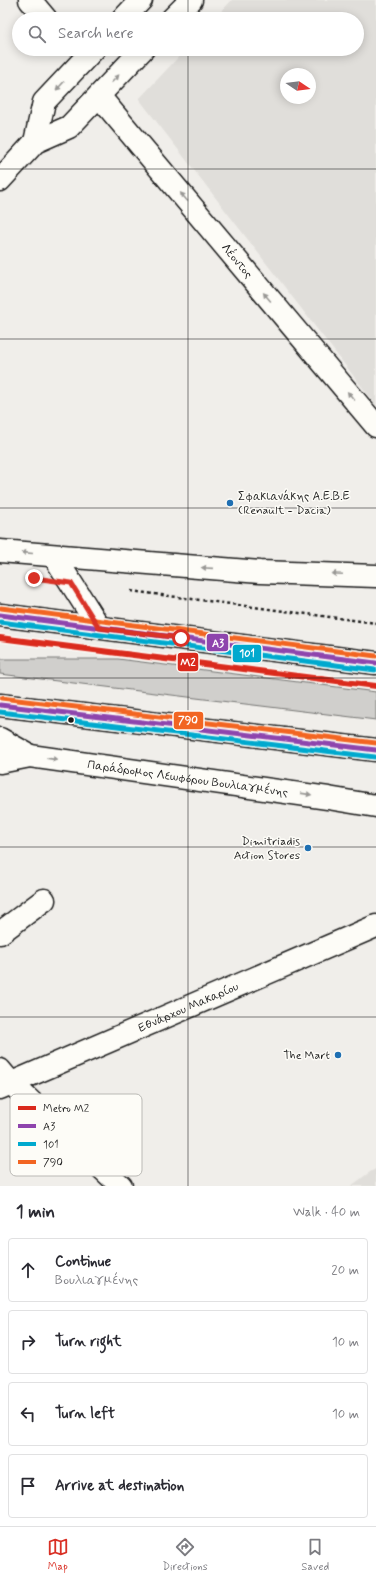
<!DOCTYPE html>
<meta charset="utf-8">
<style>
:root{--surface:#fff;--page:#f2f2f3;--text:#2b2b33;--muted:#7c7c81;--line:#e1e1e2;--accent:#d93025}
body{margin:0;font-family:Mynerve,sans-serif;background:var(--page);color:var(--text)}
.compass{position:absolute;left:280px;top:68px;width:36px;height:36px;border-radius:50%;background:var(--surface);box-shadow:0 2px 10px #0003;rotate:103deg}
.stop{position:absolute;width:12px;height:12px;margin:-9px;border:3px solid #d93025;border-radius:50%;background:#fff}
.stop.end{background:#d93025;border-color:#fff;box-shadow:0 1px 4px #0008}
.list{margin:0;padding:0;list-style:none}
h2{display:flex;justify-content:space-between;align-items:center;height:52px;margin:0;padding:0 16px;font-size:17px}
h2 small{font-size:13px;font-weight:400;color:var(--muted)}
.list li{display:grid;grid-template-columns:26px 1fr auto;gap:12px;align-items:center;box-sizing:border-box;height:64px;margin:0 8px 8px;padding:0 8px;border:1px solid var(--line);border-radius:4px}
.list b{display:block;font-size:15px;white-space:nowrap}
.list p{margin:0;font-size:13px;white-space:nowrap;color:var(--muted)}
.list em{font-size:13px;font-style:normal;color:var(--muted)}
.icon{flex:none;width:22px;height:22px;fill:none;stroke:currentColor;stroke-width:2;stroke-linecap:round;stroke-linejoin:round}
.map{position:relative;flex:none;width:376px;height:1186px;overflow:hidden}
.search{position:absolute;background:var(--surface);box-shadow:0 2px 10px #0003;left:12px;right:12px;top:12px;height:44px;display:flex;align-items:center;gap:10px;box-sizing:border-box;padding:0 14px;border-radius:22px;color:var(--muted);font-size:15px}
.sheet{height:340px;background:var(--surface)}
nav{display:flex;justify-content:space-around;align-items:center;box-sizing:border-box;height:56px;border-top:1px solid var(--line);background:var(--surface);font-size:11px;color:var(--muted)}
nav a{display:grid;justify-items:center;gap:2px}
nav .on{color:var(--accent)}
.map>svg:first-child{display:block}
.built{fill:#e0deda;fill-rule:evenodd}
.green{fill:#d0cfcc;stroke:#767674}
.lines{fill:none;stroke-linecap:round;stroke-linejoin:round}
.minor-casing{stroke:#1c1c1c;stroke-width:25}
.major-casing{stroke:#1c1c1c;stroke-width:25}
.path{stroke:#1c1c1c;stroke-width:2.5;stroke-dasharray:3 3;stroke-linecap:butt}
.minor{stroke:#fdfcf7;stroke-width:22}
.major{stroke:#fdfcf7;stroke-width:22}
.bus-1-casing{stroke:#fdfcf7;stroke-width:8}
.bus-2-casing{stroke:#fdfcf7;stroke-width:8}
.bus-3-casing{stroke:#fdfcf7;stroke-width:8}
.bus-1{stroke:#8e44ad;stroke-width:5}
.bus-2{stroke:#00a9ce;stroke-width:5}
.bus-3{stroke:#f26522;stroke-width:5}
.metro-1-casing{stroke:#fdfcf7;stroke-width:9}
.metro-1{stroke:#da291c;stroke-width:6}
.oneway{fill:#989794}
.route{stroke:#d93025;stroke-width:5}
.grid{fill:none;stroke:#1c1c1c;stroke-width:1;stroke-opacity:0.55}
.poi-dot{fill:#1f6fb2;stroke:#fdfcf7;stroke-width:1.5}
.bus-dot{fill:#1c1c1c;stroke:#fdfcf7;stroke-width:1.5}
.labels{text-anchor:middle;stroke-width:3;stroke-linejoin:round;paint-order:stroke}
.street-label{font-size:12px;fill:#1c1c1c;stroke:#fdfcf7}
.poi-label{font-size:12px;fill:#1c1c1c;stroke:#fdfcf7;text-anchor:end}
.key{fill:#fdfcf7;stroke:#bab9b5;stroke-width:1}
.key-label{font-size:11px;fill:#1c1c1c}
.line-badge{stroke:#fdfcf7;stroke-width:1.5}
.badge-label{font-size:11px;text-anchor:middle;font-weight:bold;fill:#fff}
</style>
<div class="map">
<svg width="376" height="1186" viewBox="0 0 376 1186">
<rect width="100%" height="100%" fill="#f0eeea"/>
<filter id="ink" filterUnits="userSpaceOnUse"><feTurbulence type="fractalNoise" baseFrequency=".025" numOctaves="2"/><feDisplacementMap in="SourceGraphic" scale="8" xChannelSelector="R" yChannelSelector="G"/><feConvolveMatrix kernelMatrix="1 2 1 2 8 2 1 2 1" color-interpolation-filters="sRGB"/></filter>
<g filter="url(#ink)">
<g class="built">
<path d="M232 0H376V405L139 99 186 49H357V19H214ZM286 74H310V98H286Z"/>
<path d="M376 1169V1186H351L370 1172Z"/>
</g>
<path class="green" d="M0 659H118L376 692V720L0 674Z"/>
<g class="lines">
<defs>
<g id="minor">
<path d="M30 0 46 19"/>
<path d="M123 19 141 0"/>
<path d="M172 19 191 0"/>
<path id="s1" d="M99 96 376 426"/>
<path d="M35 142 44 102 94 49"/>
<path d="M0 180 35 142 69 127 143 49"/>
<path d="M0 551 260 572 376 576"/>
<path id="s2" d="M0 762 30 756 328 798 376 806"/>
<path d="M0 933 44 900"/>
<path d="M0 1070 11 1083 121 1186"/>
<path id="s3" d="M0 1088 376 926"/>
</g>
<g id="major">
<path d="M54 556 99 627"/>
<path d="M0 615 376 663"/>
<path d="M0 705 376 750"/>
<path d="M0 739 30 756"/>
</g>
</defs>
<use href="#minor" class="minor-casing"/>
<use href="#major" class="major-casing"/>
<path class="path" d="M131 591 376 623"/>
<use href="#minor" class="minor"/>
<use href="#major" class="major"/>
<defs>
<g id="bus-1">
<path d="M0 615 376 663"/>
<path d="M0 705 376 750"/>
</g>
<g id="bus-2">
<path d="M0 622 375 670"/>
<path d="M0 712 375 757"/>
</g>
<g id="bus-3">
<path d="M1 608 376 656"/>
<path d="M1 698 376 743"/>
</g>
</defs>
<use href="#bus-1" class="bus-1-casing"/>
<use href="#bus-2" class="bus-2-casing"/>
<use href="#bus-3" class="bus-3-casing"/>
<use href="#bus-1" class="bus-1"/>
<use href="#bus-2" class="bus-2"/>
<use href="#bus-3" class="bus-3"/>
<defs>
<path id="metro-1" d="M0 638 376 686"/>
</defs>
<use href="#metro-1" class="metro-1-casing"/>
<use href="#metro-1" class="metro-1"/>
</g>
<defs><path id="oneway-solid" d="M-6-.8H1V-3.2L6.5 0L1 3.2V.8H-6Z"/></defs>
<g class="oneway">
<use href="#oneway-solid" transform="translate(115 79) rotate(-46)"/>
<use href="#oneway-solid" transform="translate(60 86) rotate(133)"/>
<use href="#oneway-solid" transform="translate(184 197) rotate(-130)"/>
<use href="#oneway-solid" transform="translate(267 297) rotate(-130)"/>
<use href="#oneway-solid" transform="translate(351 396) rotate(-130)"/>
<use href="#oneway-solid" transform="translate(27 553) rotate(-175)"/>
<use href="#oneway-solid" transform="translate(207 568) rotate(-176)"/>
<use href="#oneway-solid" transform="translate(337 574) rotate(-178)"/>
<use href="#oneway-solid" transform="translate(52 759) rotate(8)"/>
<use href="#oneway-solid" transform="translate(306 794) rotate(8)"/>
</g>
</g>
<g class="lines" filter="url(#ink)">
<path class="route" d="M34 578 71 583 99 628 181 638"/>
</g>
<path class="grid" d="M188 0V19M188 49V1186M0 169H376M0 339H376M0 508H376M0 678H376M0 847H376M0 1017H376"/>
<g class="poi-dot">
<circle cx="230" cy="503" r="4"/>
<circle cx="308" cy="848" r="4"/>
<circle cx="338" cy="1055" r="4"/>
</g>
<circle class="bus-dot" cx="71" cy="720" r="3.5"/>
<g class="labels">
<g class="street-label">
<text dy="4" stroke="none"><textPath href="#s1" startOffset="215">Λέοντος</textPath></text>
<text dy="4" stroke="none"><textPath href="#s2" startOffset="190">Παράδρομος Λεωφόρου Βουλιαγμένης</textPath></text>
<text dy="4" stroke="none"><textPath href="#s3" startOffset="205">Εθνάρχου Μακαρίου</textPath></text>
</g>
<g class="poi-label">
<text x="238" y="500" text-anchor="start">Σφακιανάκης Α.Ε.Β.Ε<tspan x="238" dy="14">(Renault - Dacia)</tspan></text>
<text x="300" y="845">Dimitriadis<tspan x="300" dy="14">Action Stores</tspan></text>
<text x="330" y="1059">The Mart</text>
</g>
</g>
<rect x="10" y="1094" width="132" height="82" rx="6" class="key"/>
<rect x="18" y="1106" width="18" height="4" fill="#da291c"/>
<rect x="18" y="1124" width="18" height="4" fill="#8e44ad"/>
<rect x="18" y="1142" width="18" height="4" fill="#00a9ce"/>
<rect x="18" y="1160" width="18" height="4" fill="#f26522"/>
<g class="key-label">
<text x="43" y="1112">Metro Μ2</text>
<text x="43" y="1130">Α3</text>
<text x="43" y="1148">101</text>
<text x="43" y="1166">790</text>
</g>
<g class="line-badge">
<rect x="206" y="633" width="23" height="19" rx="4" fill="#8e44ad"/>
<rect x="232" y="644" width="30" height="19" rx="4" fill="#00a9ce"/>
<rect x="177" y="652" width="22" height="20" rx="4" fill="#da291c"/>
<rect x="173" y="711" width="31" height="19" rx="4" fill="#f26522"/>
</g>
<g class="badge-label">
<text x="218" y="647">Α3</text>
<text x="247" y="657">101</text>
<text x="188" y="666">Μ2</text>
<text x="188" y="724">790</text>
</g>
</svg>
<svg class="compass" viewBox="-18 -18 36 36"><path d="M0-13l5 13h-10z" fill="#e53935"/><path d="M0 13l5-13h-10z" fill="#7c7c81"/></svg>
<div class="stop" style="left:181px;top:638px"></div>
<div class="stop end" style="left:34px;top:578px"></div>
<div class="search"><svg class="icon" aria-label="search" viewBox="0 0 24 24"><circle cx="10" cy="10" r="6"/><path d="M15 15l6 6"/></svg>Search here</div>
</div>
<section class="sheet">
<h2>1 min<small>Walk · 40 m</small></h2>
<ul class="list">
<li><svg class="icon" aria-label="ahead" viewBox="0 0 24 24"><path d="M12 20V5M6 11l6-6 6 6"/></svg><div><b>Continue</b><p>Βουλιαγμένης</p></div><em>20 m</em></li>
<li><svg class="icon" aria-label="right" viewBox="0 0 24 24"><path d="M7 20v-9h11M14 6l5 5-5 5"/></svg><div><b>Turn right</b></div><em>10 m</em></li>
<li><svg class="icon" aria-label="left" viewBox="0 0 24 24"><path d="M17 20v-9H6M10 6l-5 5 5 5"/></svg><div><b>Turn left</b></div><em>10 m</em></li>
<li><svg class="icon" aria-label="arrive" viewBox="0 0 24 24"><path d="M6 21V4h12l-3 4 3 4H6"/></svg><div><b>Arrive at destination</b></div></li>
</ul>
</section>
<nav>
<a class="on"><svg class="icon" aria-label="map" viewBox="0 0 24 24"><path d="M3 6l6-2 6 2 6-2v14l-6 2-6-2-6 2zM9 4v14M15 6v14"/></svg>Map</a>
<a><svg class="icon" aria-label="directions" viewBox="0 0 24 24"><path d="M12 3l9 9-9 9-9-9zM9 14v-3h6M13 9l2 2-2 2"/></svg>Directions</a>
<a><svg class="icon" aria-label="saved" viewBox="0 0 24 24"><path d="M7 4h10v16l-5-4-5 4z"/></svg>Saved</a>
</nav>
